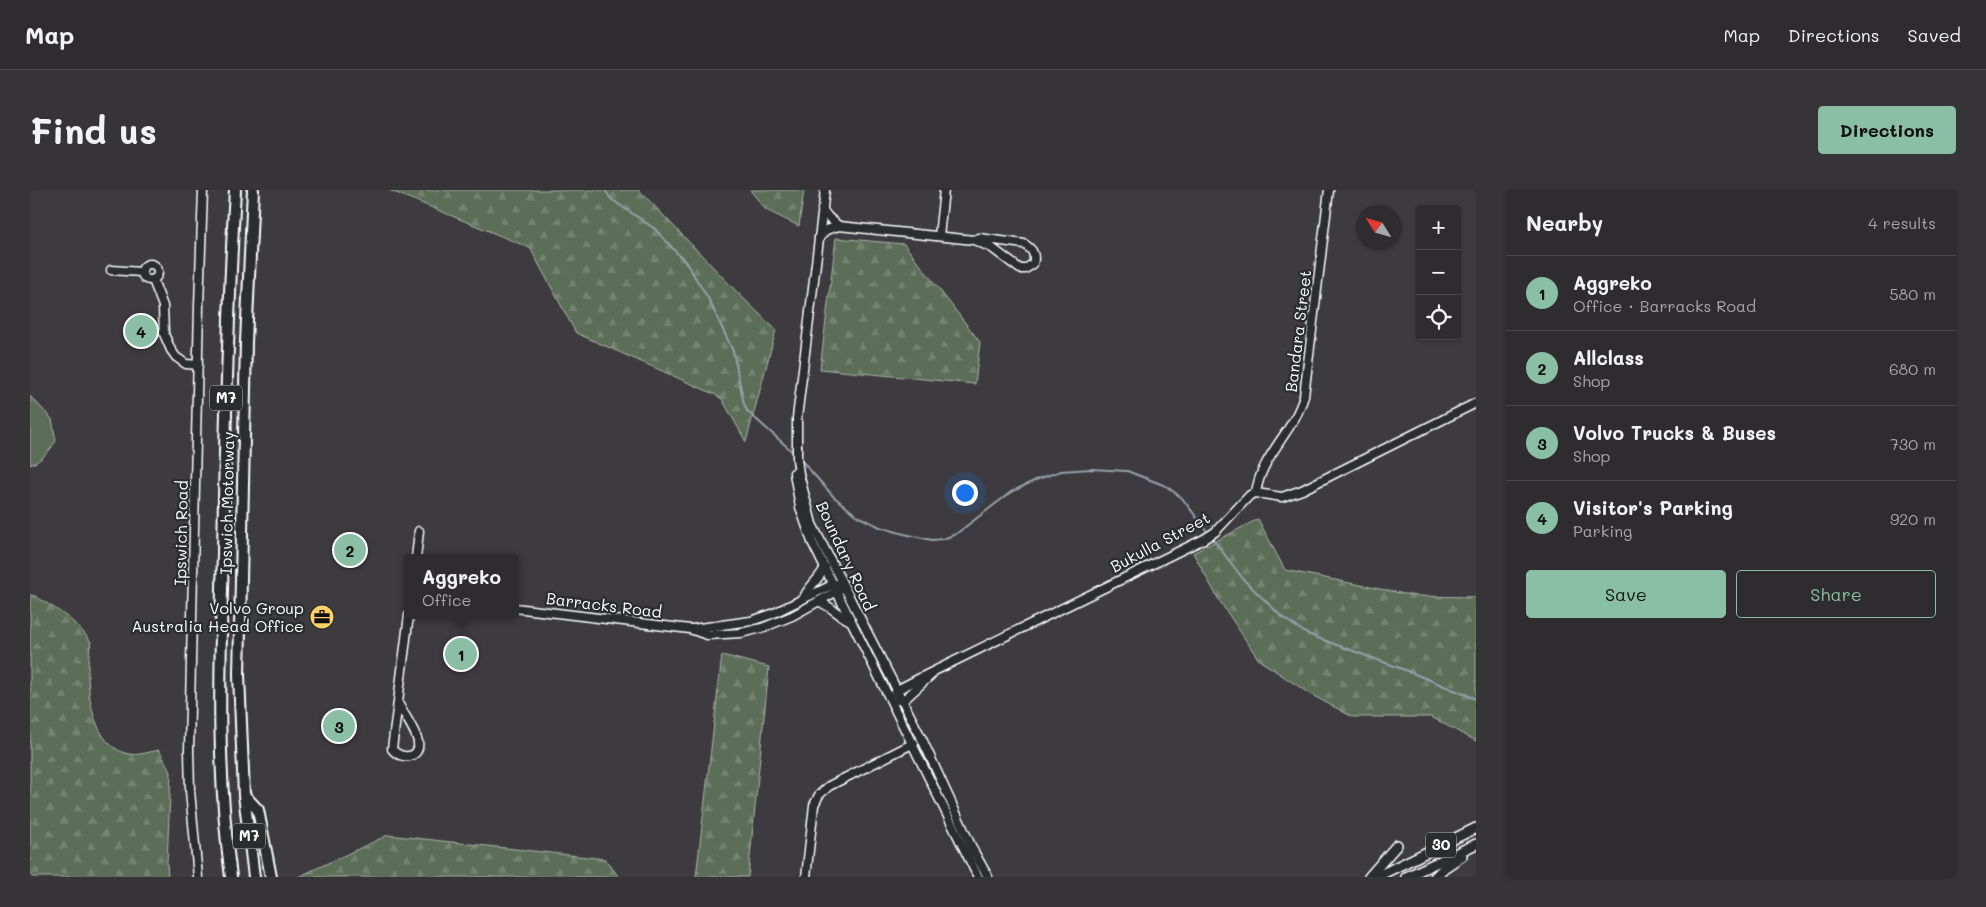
<!DOCTYPE html>
<meta charset="utf-8">
<style>
:root{--surface:#2e2c2f;--page:#363437;--text:#f1f3f6;--muted:#a7a7aa;--line:#49484b;--accent:#8abfa5}
body{margin:0;font-family:Mali,sans-serif;background:var(--page);color:var(--text)}
.controls{position:absolute;right:15px;top:15px;display:grid;overflow:hidden;border-radius:5px;box-shadow:0 1px 4px #0004}
.controls button{width:45px;height:45px;display:grid;place-items:center;padding:0;border:0;border-bottom:1px solid var(--line);background:var(--surface);color:var(--text);font:25px sans-serif}
.compass{position:absolute;left:1326px;top:15px;width:45px;height:45px;border-radius:50%;background:var(--surface);box-shadow:0 1px 4px #0004;rotate:307deg}
.you{position:absolute;left:934px;top:302px;width:18px;height:18px;margin:-12px;border:4px solid #fff;border-radius:50%;background:#1a73e8;box-shadow:0 0 0 8px #1a73e833}
.badge{display:grid;place-items:center;width:32px;height:32px;border-radius:50%;background:var(--accent);color:#111;font-size:16px;font-weight:700}
.pin{position:absolute;translate:-50% -50%;border:2px solid #fff;box-shadow:0 1px 5px #0006}
.popup{position:absolute;left:374px;top:364px;width:115px;height:65px;box-sizing:border-box;display:grid;place-content:center;border-radius:5px;background:var(--surface);filter:drop-shadow(0 1px 4px #0005);font-size:16px;white-space:nowrap;color:var(--muted)}
.popup b{font-size:19px;color:var(--text)}
.popup::after{content:'';position:absolute;left:50%;top:100%;margin-left:-10px;border:10px solid transparent;border-top-color:var(--surface)}
.list{margin:0;padding:0;list-style:none}
h2{display:flex;justify-content:space-between;align-items:center;height:65px;margin:0;padding:0 20px;font-size:21px}
h2 small{font-size:16px;font-weight:400;color:var(--muted)}
.list li{display:grid;grid-template-columns:32px 1fr auto;gap:15px;align-items:center;box-sizing:border-box;height:75px;padding:0 20px;border-top:1px solid var(--line)}
.list b{display:block;font-size:19px;white-space:nowrap}
.list p{margin:0;font-size:16px;white-space:nowrap;color:var(--muted)}
.list em{font-size:16px;font-style:normal;color:var(--muted)}
.actions{display:flex;gap:10px;padding:15px 20px}
.actions a{flex:1;padding:11px 0;border:1px solid var(--accent);border-radius:5px;text-align:center;font-size:18px;color:var(--accent)}
.actions .main{background:var(--accent);color:#111}
.icon{flex:none;width:28px;height:28px;fill:none;stroke:currentColor;stroke-width:2;stroke-linecap:round;stroke-linejoin:round}
.map{position:relative;flex:none;width:1446px;height:687px;overflow:hidden;border-radius:5px}
header{display:flex;align-items:center;gap:30px;box-sizing:border-box;height:70px;padding:0 25px;background:var(--surface);border-bottom:1px solid var(--line)}
header strong{font-size:24px}
nav{display:flex;gap:28px;margin-inline-start:auto;font-size:18px}
.intro{display:flex;align-items:center;justify-content:space-between;box-sizing:border-box;height:120px;padding:0 30px}
h1{margin:0;font-size:35px}
.button{padding:12px 22px;border-radius:5px;background:var(--accent);color:#111;font-size:18px;font-weight:700}
main{display:flex;gap:30px;padding:0 30px}
aside{flex:1;background:var(--surface);border-radius:5px;box-shadow:0 1px 4px #0004}
.map>svg:first-child{display:block}
.forest{fill:url(#forest-firs);stroke:#adb6ac}
.pitch{fill:#5b6e58;stroke:#adb6ac}
.lines{fill:none;stroke-linecap:round;stroke-linejoin:round}
.stream{stroke:#94a1aa;stroke-width:2}
.minor-casing{stroke:#fff;stroke-width:11}
.major-casing{stroke:#fff;stroke-width:12}
.highway-casing{stroke:#fff;stroke-width:14}
.minor{stroke:#2a2d2e;stroke-width:8}
.major{stroke:#2a2d2e;stroke-width:9}
.highway{stroke:#2a2d2e;stroke-width:10}
.labels{text-anchor:middle;stroke-width:4.5;stroke-linejoin:round;paint-order:stroke}
.shield{fill:#2a2d2e;stroke:#bfc0c0;stroke-width:1}
.shield-label{font-size:15px;font-weight:bold;fill:#fff}
.street-label{font-size:16px;fill:#fff;stroke:#2a2d2e}
.poi-label{font-size:16px;fill:#fff;stroke:#2a2d2e;text-anchor:end}
</style>
<header>
<strong>Map</strong>
<nav><a>Map</a><a>Directions</a><a>Saved</a></nav>
</header>
<div class="intro"><h1>Find us</h1><a class="button">Directions</a></div>
<main>
<div class="map">
<svg width="1446" height="687" viewBox="0 0 1446 687">
<defs>
<pattern id="forest-firs" width="22" height="20" patternUnits="userSpaceOnUse" patternTransform="scale(1.25)"><rect width="22" height="20" fill="#5b6e58"/><path d="M5 1l3.5 6h-7zM16 11l3.5 6h-7z" fill="#748471"/></pattern>
</defs>
<rect width="100%" height="100%" fill="#3d3b3f"/>
<filter id="ink" filterUnits="userSpaceOnUse"><feTurbulence type="fractalNoise" baseFrequency=".02" numOctaves="2"/><feDisplacementMap in="SourceGraphic" scale="10" xChannelSelector="R" yChannelSelector="G"/><feConvolveMatrix kernelMatrix="1 2 1 2 8 2 1 2 1" color-interpolation-filters="sRGB"/></filter>
<g filter="url(#ink)">
<g class="forest">
<path d="M359 0H609L707 102 746 140 716 252 692 209 684 204 546 143 500 58Z"/>
<path d="M720 0H774L769 36 736 20Z"/>
<path d="M806 48 874 54 950 152 945 194 790 179Z"/>
<path d="M1228 329 1255 380 1385 406 1446 407V551L1401 527H1323L1280 504 1229 470 1189 410 1163 363Z"/>
<path d="M0 405 5 406C26 419 47 431 61 452 54 482 57 552 95 563 106 567 118 562 129 560L141 582 137 672 138 687H0Z"/>
<path d="M692 465 739 477 718 687H666Z"/>
<path d="M358 645 575 669 589 687H268Z"/>
</g>
<path class="pitch" d="M0 206 22 229 26 251C19 261 13 270 0 275Z"/>
<g class="lines">
<g class="stream">
<path d="M575 0 581 9 625 39 657 74 678 108 703 161 714 214 717 221 764 263"/>
<path d="M771 270 803 306 827 326 850 337 874 344 902 350 913 349 926 344 981 302 1008 289 1031 281 1061 279 1097 281 1136 296 1152 308 1179 344"/>
<path d="M1182 348 1214 390 1252 427 1277 444 1375 480 1446 509"/>
</g>
<defs>
<g id="minor">
<path d="M795 0 767 228V269L769 284 782 334 892 549 943 660 958 687"/>
<path d="M792 19 798 27 809 36"/>
<path d="M909 46 914 0"/>
<path d="M789 48 796 40 809 36 944 50 949 48 994 54C1002 59 1006 64 1003 74L995 79H990L962 58 944 50"/>
<circle cx="120" cy="82" r="8"/>
<path d="M81 80 111 82"/>
<path d="M123 90 133 116 134 144 141 160 146 167 156 174 168 175"/>
<path d="M764 283 770 317 782 352 948 687"/>
<path d="M1226 303C1231 265 1264 242 1274 206L1299 0"/>
<path d="M386 368 389 341"/>
<path d="M774 408C775 400 790 389 795 377"/>
<path d="M790 412C802 417 809 426 821 431"/>
<path d="M485 418 660 439 677 445 711 443 732 438 762 426 809 400"/>
<path d="M662 439 721 431 742 424 804 394H807"/>
<path d="M865 504 867 500 894 486 1174 349 1185 342 1220 305 1226 303 1252 307 1272 300 1446 213"/>
<path d="M868 510 876 508 902 484"/>
<path d="M368 513C373 523 386 541 388 552 391 569 370 570 362 559L379 425"/>
<path d="M168 687 160 601 159 561 169 116 173 0"/>
<path d="M776 687 784 615 789 605 799 596 884 553"/>
</g>
<g id="major">
<path d="M1339 687 1367 655"/>
<path d="M1346 687 1446 638"/>
<path d="M1376 687 1446 654"/>
<path d="M1405 687 1414 678 1432 666"/>
</g>
<g id="highway">
<path d="M223 0 216 152 209 485 214 605 224 687"/>
<path d="M214 605 228 620 241 687"/>
<path d="M201 687C186 579 190 471 193 363 195 242 198 121 205 0"/>
</g>
</defs>
<use href="#minor" class="minor-casing"/>
<use href="#major" class="major-casing"/>
<use href="#highway" class="highway-casing"/>
<use href="#minor" class="minor"/>
<use href="#major" class="major"/>
<use href="#highway" class="highway"/>
</g>
</g>
<defs>
<symbol id="office-disc" viewBox="-11 -11 22 22"><circle r="9.5" fill="#ffd166" stroke="#2a2d2e"/><path d="M-6-3h4V-5.5h4V-3h4V5H-6ZM-1-4.5V-3h2v-1.5ZM-6 0V1H6V0Z" fill="#111"/></symbol>
</defs>
<g fill-rule="evenodd">
<use href="#office-disc" x="278" y="413" width="28" height="28"/>
</g>
<g class="labels">
<g class="shield">
<rect x="180" y="195.5" width="32" height="25" rx="4"/>
<rect x="203" y="633.5" width="32" height="25" rx="4"/>
<rect x="1396" y="642.5" width="30" height="25" rx="4"/>
</g>
<g class="shield-label">
<text x="196" y="213">M7</text>
<text x="219" y="651">M7</text>
<text x="1411" y="660">30</text>
</g>
<g class="street-label">
<text transform="translate(1268 141) rotate(-83)" y="6">Bandara Street</text>
<text transform="translate(197 313) rotate(-89)" y="6">Ipswich Motorway</text>
<text transform="translate(151 343) rotate(-89)" y="6">Ipswich Road</text>
<text transform="translate(1130 352) rotate(-28)" y="6">Bukulla Street</text>
<text transform="translate(816 366) rotate(65)" y="6">Boundary Road</text>
<text transform="translate(574 415) rotate(7)" y="6">Barracks Road</text>
</g>
<g class="poi-label">
<text x="274" y="424">Volvo Group<tspan x="274" dy="18">Australia Head Office</tspan></text>
</g>
</g>
</svg>
<div class="controls">
<button>+</button>
<button>−</button>
<button><svg class="icon" aria-label="locate" viewBox="0 0 24 24"><circle cx="12" cy="12" r="6"/><path d="M12 2v4M12 18v4M2 12h4M18 12h4"/></svg></button>
</div>
<svg class="compass" viewBox="-18 -18 36 36"><path d="M0-13l5 13h-10z" fill="#e53935"/><path d="M0 13l5-13h-10z" fill="#a7a7aa"/></svg>
<div class="you"></div>
<div class="pin badge" style="left:431px;top:464px">1</div>
<div class="popup"><b>Aggreko</b>Office</div>
<div class="pin badge" style="left:320px;top:360px">2</div>
<div class="pin badge" style="left:309px;top:536px">3</div>
<div class="pin badge" style="left:111px;top:141px">4</div>
</div>
<aside>
<h2>Nearby<small>4 results</small></h2>
<ul class="list">
<li><span class="badge">1</span><div><b>Aggreko</b><p>Office · Barracks Road</p></div><em>580 m</em></li>
<li><span class="badge">2</span><div><b>Allclass</b><p>Shop</p></div><em>680 m</em></li>
<li><span class="badge">3</span><div><b>Volvo Trucks &amp; Buses</b><p>Shop</p></div><em>730 m</em></li>
<li><span class="badge">4</span><div><b>Visitor's Parking</b><p>Parking</p></div><em>920 m</em></li>
</ul>
<div class="actions"><a class="main">Save</a><a>Share</a></div>
</aside>
</main>
